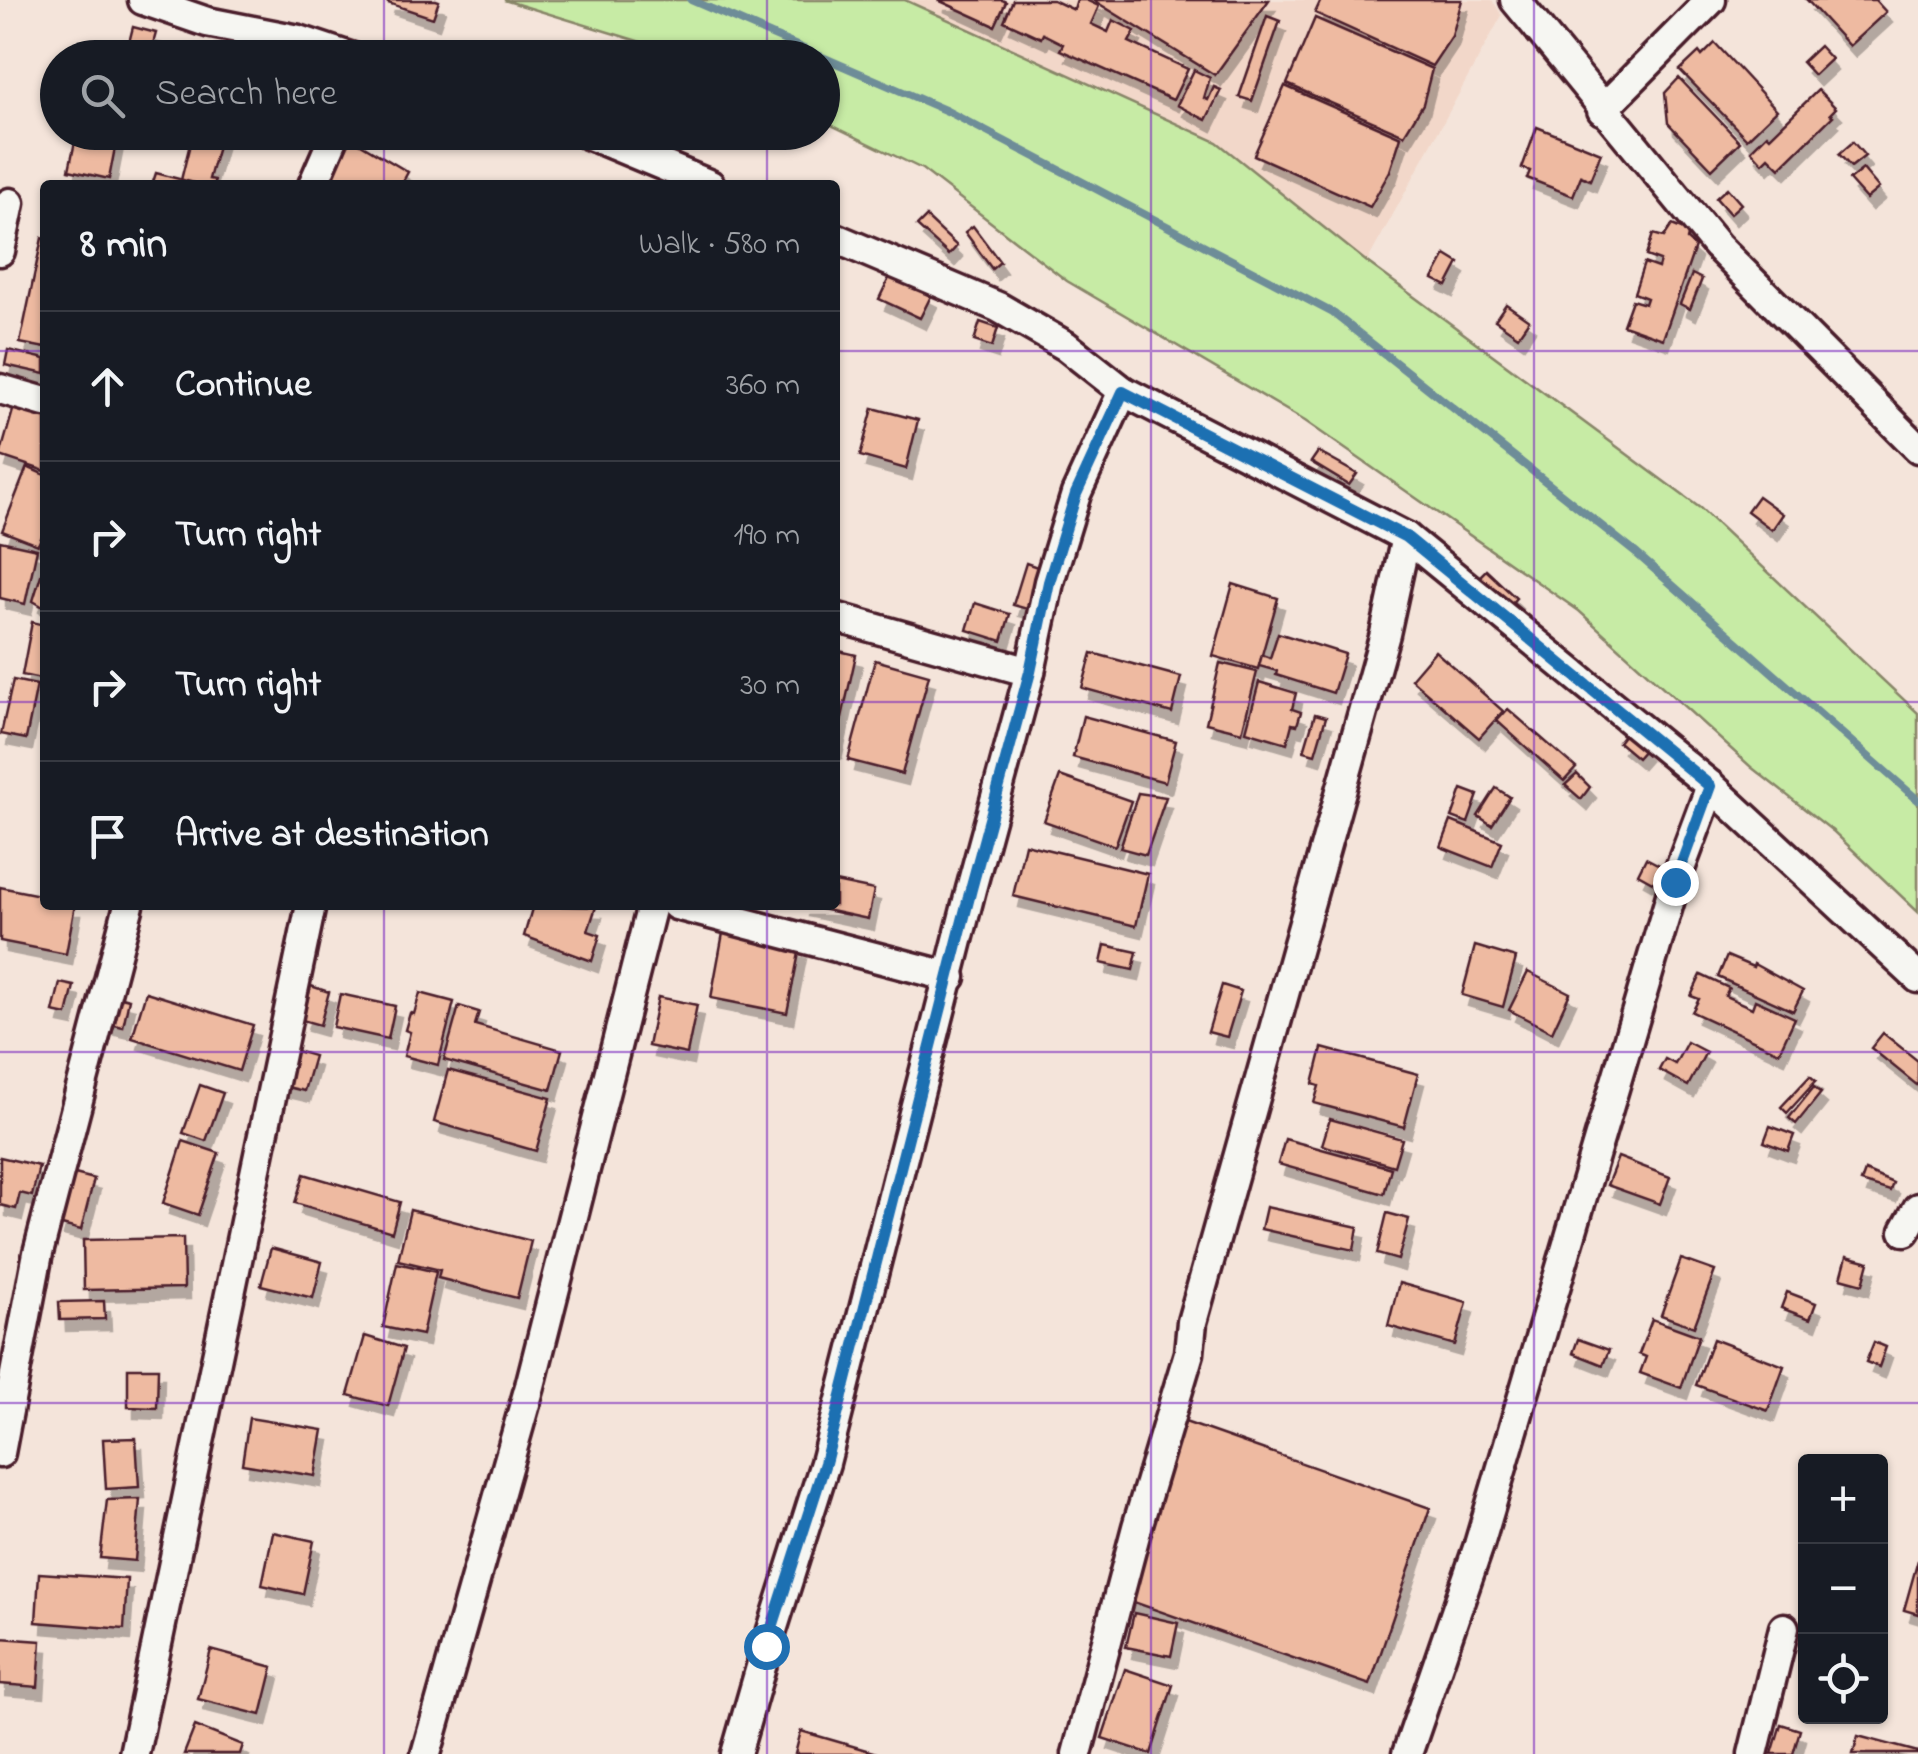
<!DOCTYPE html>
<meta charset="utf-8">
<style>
:root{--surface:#171b24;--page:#242831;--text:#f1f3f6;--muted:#9ea1a6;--line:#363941}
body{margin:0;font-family:"Indie Flower",sans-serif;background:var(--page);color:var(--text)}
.controls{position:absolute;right:30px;bottom:30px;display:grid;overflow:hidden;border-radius:10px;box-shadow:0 2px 8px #0004}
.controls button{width:90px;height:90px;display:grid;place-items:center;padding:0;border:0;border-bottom:2px solid var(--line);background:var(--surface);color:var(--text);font:50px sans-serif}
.stop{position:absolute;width:30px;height:30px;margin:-22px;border:8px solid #1f6fb2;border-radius:50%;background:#fff}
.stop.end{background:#1f6fb2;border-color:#fff;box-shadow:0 2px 10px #0008}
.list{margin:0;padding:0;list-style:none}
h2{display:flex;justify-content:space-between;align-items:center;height:130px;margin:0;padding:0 40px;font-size:42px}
h2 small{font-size:32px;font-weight:400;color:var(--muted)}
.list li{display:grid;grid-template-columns:65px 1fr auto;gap:30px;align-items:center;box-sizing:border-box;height:150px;padding:0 40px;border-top:2px solid var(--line)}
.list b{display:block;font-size:38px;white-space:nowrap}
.list em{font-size:32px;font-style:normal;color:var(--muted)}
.icon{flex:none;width:55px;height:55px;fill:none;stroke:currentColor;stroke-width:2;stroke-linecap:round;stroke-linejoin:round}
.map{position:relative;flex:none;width:1918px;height:1754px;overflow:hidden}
.search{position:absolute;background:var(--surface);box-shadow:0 2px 8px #0004;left:40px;top:40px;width:800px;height:110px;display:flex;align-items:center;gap:25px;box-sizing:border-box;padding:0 35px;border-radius:55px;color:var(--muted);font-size:38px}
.panel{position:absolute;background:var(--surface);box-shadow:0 2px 8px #0004;left:40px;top:180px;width:800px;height:730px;border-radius:10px}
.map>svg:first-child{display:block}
.built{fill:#f2d7c9}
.green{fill:#c7eba5;stroke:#888568;stroke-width:2.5}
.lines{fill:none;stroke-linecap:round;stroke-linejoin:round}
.stream{stroke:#6e8d98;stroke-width:8}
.building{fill:#eebaa1;stroke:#4a1f2b;stroke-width:2.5;filter:url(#shadow)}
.minor-casing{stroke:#4a1f2b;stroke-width:35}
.minor{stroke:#f6f6f2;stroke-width:28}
.route{stroke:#1f6fb2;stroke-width:12}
.grid{fill:none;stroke:#7b2cbf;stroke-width:2.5;stroke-opacity:0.55}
</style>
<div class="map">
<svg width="1918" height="1754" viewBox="0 0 1918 1754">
<defs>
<filter id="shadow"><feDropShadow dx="6" dy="11" stdDeviation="0" flood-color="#0004"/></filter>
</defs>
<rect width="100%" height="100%" fill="#f4e4da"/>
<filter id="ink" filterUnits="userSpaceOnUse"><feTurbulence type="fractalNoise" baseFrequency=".01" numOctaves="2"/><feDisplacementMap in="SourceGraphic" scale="20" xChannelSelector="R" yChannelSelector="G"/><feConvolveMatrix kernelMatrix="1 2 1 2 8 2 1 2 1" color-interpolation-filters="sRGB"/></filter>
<g filter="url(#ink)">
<path class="built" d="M905 0H1492L1502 15 1367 262 1217 142Z"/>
<path class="green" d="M504 0H905L1217 142 1367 262 1700 508 1918 713V912L1834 832 1751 767 1579 611 1305 421 1067 281 922 169 823 121 822 58 690 57Z"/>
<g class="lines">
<path class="stream" d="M691 0 947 111 1333 313 1637 554 1918 800"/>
</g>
<g class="building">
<path d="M389 0H436L439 1 433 18 388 3Z"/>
<path d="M938 0H1002L1006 2 995 26Z"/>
<path d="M1013 0H1053L1074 10 1077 0H1086L1099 6 1091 24 1108 32 1113 20 1135 31 1129 42 1188 69 1173 100 1060 50 1063 44 1043 34 1041 38 1004 21Z"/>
<path d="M1093 0H1269L1215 75Z"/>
<path d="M1321 0H1462L1452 36 1432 66 1315 13Z"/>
<path d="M1807 0H1875L1886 12 1849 46Z"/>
<path d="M1267 16 1280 21 1252 101 1239 97Z"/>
<path d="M1315 18 1432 69 1423 104 1404 135 1287 84Z"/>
<path d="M133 27 156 33 149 58H125Z"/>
<path d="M1715 43 1777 110 1747 139 1680 70 1699 52 1702 56Z"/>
<path d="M1819 46 1831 59 1814 75 1802 62Z"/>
<path d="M1194 70 1210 78 1204 98 1208 100 1214 87 1221 90 1206 120 1177 105Z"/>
<path d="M1679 78 1740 142 1712 169 1668 123 1665 93Z"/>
<path d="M1285 86 1401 137 1390 171 1370 207 1254 155Z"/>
<path d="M1818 90 1836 108 1830 114 1833 116 1780 168 1769 157 1763 163 1751 150 1767 134 1770 137Z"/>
<path d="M1537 127 1601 153 1590 180 1581 176 1573 196 1527 178 1530 171 1522 168Z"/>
<path d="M77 132H118L109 179 69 170Z"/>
<path d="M193 132H222L209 179 215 180 213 185 180 184Z"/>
<path d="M349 137 408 172 401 185H350L328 172Z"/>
<path d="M1853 142 1865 156 1851 167 1839 154Z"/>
<path d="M1863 169 1879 188 1866 199 1849 180Z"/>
<path d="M156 173 202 185H152Z"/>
<path d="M1727 188 1741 204 1730 214 1716 198Z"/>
<path d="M926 217 957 246 949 255 917 226Z"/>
<path d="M1672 225 1689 232 1687 240 1695 247 1663 339 1623 325 1632 300 1645 304 1647 298 1634 293 1644 263 1658 268 1660 261 1646 256 1653 234 1664 237Z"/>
<path d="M973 226 1000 262 992 269 965 232Z"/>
<path d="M42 238 45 239V348L20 343Z"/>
<path d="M1446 255 1459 263 1447 286 1433 279Z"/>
<path d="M1692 274 1702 279 1690 309 1680 304Z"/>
<path d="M890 276 931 296 920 318 879 299Z"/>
<path d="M1506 304 1529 320 1518 336 1495 320Z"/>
<path d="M980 322 998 328 992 347 974 341Z"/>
<path d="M8 350 45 359V374L5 365Z"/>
<path d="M14 407 45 417V471L0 456Z"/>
<path d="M873 408 918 420 906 469 860 456Z"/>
<path d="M1318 452 1357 474 1349 485 1311 462Z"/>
<path d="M27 467 45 475V529L38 545 2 531Z"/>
<path d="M1758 496 1783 514 1772 530 1747 511Z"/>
<path d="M0 541 37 549 25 604 0 598Z"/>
<path d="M45 562V608L33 601Z"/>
<path d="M1026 563 1046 570 1034 611 1013 605Z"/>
<path d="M1486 570 1516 598 1508 607 1478 578Z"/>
<path d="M1233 584 1278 598 1258 669 1213 656Z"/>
<path d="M975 603 1010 614 1002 641 967 630Z"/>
<path d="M32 622 45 625V680L22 675Z"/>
<path d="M1278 633 1345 654 1333 693 1276 675 1277 671 1259 666 1262 655 1270 658Z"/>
<path d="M835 650 856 655 835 749Z"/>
<path d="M1435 651 1503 711 1479 738 1411 679Z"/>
<path d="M1092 653 1181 677 1172 713 1082 688Z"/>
<path d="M875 660 929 675 902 774 848 760Z"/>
<path d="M1220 663 1257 672 1242 732 1206 723Z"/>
<path d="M13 680 37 685 26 739 1 734Z"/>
<path d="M1259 682 1296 693 1292 709 1301 712 1297 725 1292 724 1287 743 1246 731Z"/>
<path d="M1508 709 1576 768 1564 781 1497 721Z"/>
<path d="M1315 714 1326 717 1315 754 1304 751Z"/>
<path d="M1083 716 1176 741 1165 782 1073 757Z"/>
<path d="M1625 733 1644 750 1637 758 1618 742Z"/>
<path d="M1577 774 1590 787 1581 799 1565 785Z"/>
<path d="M1060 776 1131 801 1115 846 1044 821Z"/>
<path d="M1496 788 1510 797 1492 825 1478 816Z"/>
<path d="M1462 789 1478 795 1468 823 1452 817Z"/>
<path d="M1138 793 1166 797 1146 855 1120 848Z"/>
<path d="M1451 821 1502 842 1492 867 1441 847Z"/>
<path d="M1025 844 1148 874 1136 926 1013 896Z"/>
<path d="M1646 858 1665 868 1656 884 1638 874Z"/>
<path d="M835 882 874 890 868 919 802 905H835Z"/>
<path d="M0 887 45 896V905H75L66 954 0 941Z"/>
<path d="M533 905 596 907 588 931 600 935 592 961 524 936Z"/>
<path d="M723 933 800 948 787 1013 711 998Z"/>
<path d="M1105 945 1137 952 1133 970 1101 963Z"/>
<path d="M1475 946 1516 958 1503 1007 1462 995Z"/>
<path d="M1727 956 1753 967 1754 964 1803 991 1793 1011 1718 977Z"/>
<path d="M1528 972 1570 993 1552 1032 1509 1010Z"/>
<path d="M1701 975 1729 988 1725 996 1752 1008 1755 1000 1795 1018 1779 1052 1692 1012 1699 999 1691 996Z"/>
<path d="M60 983 74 986 67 1015 53 1012Z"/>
<path d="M1222 985 1241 991 1227 1037 1208 1032Z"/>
<path d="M311 986 329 992 320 1025 302 1020Z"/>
<path d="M146 992 253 1025 239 1071 132 1038Z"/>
<path d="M420 993 454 1002 438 1065 404 1056 410 1032 405 1030 410 1013 414 1014Z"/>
<path d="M340 994 395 1006 388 1039 333 1027Z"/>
<path d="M113 995 129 999 123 1027 106 1023Z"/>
<path d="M658 997 697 1005 687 1054 648 1046Z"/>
<path d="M459 1006 479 1012 475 1025 562 1050 551 1090 444 1060Z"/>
<path d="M1883 1033 1918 1061V1086L1871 1048Z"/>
<path d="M1687 1042 1706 1052 1688 1086 1659 1070 1665 1059 1675 1064Z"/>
<path d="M1322 1048 1418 1074 1404 1127 1314 1103 1319 1086 1313 1084Z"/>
<path d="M293 1050 314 1056 304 1091 283 1086Z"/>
<path d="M448 1070 551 1098 536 1151 434 1122Z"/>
<path d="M1810 1076 1816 1081 1787 1113 1781 1107Z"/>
<path d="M200 1085 223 1093 206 1141 183 1133Z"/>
<path d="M1814 1087 1821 1093 1796 1124 1789 1118Z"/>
<path d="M1330 1119 1402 1139 1394 1166 1322 1145Z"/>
<path d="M1770 1126 1794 1135 1788 1151 1764 1142Z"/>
<path d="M1285 1139 1391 1168 1384 1194 1278 1164Z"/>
<path d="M183 1141 219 1153 198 1215 163 1203Z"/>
<path d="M0 1157 39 1166 32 1196 20 1193 16 1209 0 1205Z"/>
<path d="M1618 1157 1670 1177 1660 1204 1607 1185Z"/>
<path d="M1865 1171 1893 1183 1890 1191 1861 1182Z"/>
<path d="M71 1173 94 1179 81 1230 58 1224Z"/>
<path d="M304 1174 400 1202 392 1232 295 1203Z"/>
<path d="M1266 1207 1358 1227 1354 1250 1261 1229Z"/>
<path d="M410 1210 531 1241 517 1298 438 1278 440 1270 398 1260Z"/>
<path d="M1387 1213 1409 1219 1398 1260 1377 1254Z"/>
<path d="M183 1238 184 1288 84 1290 83 1240Z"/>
<path d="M271 1248 322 1262 313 1298 261 1285Z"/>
<path d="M1847 1256 1869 1262 1863 1284 1841 1278Z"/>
<path d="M1681 1259 1715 1271 1694 1327 1661 1315Z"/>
<path d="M397 1263 436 1272 422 1335 383 1327Z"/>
<path d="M1399 1283 1467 1302 1455 1345 1388 1326Z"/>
<path d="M1787 1292 1816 1303 1810 1319 1781 1308Z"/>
<path d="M104 1301 105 1319 60 1320 59 1302Z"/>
<path d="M1652 1319 1699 1336 1681 1388 1640 1373 1646 1357 1639 1354Z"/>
<path d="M365 1336 404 1348 388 1406 348 1395Z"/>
<path d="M1578 1339 1609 1350 1603 1365 1573 1353Z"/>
<path d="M1713 1339 1784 1366 1768 1411 1696 1385Z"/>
<path d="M1874 1342 1886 1347 1879 1367 1866 1362Z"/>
<path d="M128 1368H158L157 1408 128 1407Z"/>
<path d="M249 1418 323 1430 315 1476 242 1464Z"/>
<path d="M1185 1422 1430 1508 1370 1685 1125 1599Z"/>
<path d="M136 1438 139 1487 106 1489 103 1439Z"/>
<path d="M140 1499 135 1561 100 1558 107 1500Z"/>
<path d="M273 1532 314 1541 303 1594 262 1585Z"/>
<path d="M1918 1560V1614L1904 1610Z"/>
<path d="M39 1573 127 1579 124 1629 36 1622Z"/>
<path d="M1134 1613 1178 1623 1171 1656 1126 1647Z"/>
<path d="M0 1638 41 1641 38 1687 0 1684Z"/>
<path d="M211 1650 273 1667 261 1715 198 1699Z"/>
<path d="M1125 1669 1173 1685 1151 1754 1102 1738Z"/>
<path d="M1781 1724 1800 1730 1793 1754H1772Z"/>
<path d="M195 1726 243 1745 240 1754H184Z"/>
<path d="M801 1731 880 1754H795Z"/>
<path d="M1858 1736 1918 1752V1754H1853Z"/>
</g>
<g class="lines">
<defs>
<g id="minor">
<path d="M143 0 207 22 299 40 353 58"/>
<path d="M1515 0 1717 246 1918 448"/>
<path d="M1602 110 1711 0"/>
<path d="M583 132 710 185"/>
<path d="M313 185 336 132"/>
<path d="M835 238 998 307 1066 346 1123 391 1406 537 1711 786 1918 978"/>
<path d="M0 251 10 203"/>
<path d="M0 389 45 402"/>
<path d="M835 617 1030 672"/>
<path d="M676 905 951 977"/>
<path d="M1905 1231 1918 1208"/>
<path d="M0 1453 38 1253 129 905"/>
<path d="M134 1754 311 905"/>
<path d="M426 1754 530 1386 652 905"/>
<path d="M736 1754 767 1646 825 1463 971 889 1030 672 1049 582 1076 494 1123 391"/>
<path d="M1077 1754 1137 1527 1189 1353 1192 1322 1385 634 1406 537"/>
<path d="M1407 1754 1479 1545 1675 882 1711 786"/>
<path d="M1753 1754 1784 1628"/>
</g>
</defs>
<use href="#minor" class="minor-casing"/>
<use href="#minor" class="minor"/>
</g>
</g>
<g class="lines" filter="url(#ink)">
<path class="route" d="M766 1646 825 1463 971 889 1030 672 1049 582 1076 494 1123 392 1406 537 1710 786 1675 882"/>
</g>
<path class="grid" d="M384 0V58M767 0V58M1151 0V1754M1534 0V1754M384 132V185M767 132V185M0 351H45M835 351H1918M0 702H45M835 702H1918M384 905V1754M767 905V1754M0 1052H1918M0 1403H1918"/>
</svg>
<div class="controls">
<button>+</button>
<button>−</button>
<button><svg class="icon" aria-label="locate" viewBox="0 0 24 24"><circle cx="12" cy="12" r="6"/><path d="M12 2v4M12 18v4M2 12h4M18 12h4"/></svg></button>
</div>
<div class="stop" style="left:766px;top:1646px"></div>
<div class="stop end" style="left:1675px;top:882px"></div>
<div class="search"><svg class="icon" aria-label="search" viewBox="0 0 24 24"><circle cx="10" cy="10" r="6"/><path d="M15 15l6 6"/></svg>Search here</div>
<section class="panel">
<h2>8 min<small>Walk · 580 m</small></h2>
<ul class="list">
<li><svg class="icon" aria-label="ahead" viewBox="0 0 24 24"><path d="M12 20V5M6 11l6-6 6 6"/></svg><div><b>Continue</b></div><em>360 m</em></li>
<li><svg class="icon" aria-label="right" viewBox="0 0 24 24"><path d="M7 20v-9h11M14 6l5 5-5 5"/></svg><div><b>Turn right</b></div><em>190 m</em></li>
<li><svg class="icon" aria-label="right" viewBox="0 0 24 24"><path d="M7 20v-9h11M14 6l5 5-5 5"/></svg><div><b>Turn right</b></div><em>30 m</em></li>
<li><svg class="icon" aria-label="arrive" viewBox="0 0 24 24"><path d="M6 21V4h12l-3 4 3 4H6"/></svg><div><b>Arrive at destination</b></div></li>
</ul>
</section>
</div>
